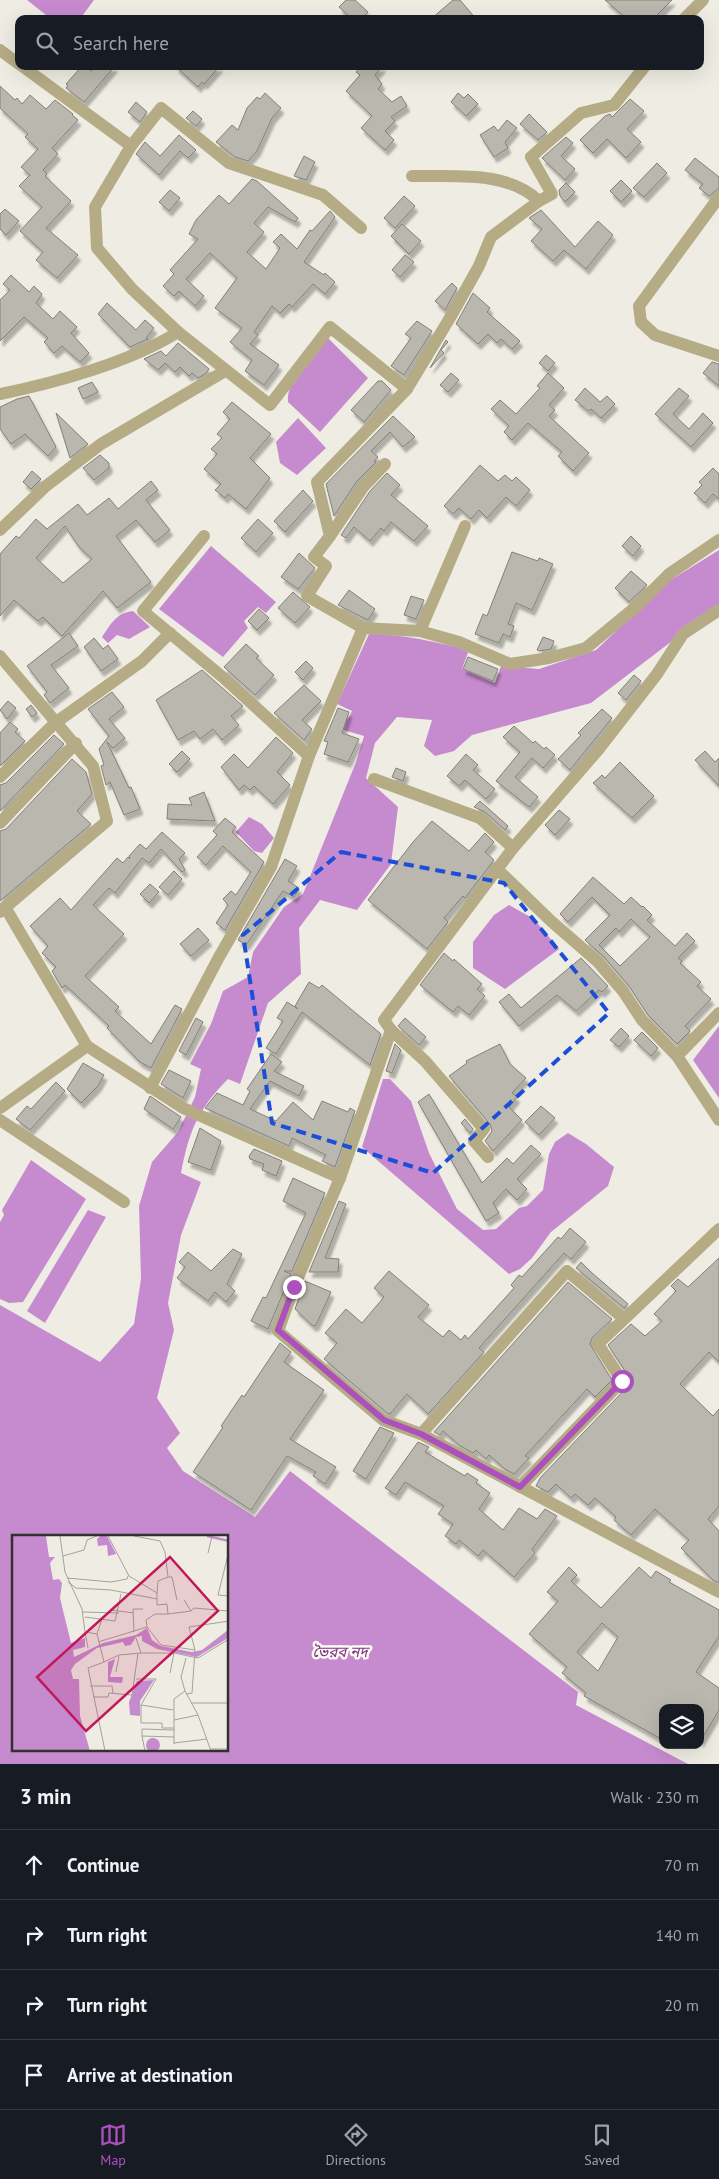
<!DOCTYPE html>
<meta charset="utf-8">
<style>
:root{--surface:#171b24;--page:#20242c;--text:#f1f3f6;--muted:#9ea1a6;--line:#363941;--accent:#ac50bb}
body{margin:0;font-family:"PT Sans","Noto Sans Bengali",sans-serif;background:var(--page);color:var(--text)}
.controls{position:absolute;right:15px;bottom:15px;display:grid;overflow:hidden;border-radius:10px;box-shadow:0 5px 20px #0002}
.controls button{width:45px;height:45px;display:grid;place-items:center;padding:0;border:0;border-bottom:1px solid var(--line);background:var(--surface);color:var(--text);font:25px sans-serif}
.stop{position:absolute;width:15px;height:15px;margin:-11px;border:4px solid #ac50bb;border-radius:50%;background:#fff}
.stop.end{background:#ac50bb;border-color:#fff;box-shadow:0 1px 5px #0008}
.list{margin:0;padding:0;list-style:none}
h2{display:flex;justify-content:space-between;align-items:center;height:65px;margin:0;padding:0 20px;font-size:21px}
h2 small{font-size:16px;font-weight:400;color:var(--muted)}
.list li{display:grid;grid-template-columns:32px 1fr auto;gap:15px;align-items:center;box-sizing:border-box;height:70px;padding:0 20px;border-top:1px solid var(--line)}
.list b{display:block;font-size:19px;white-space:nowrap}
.list em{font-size:16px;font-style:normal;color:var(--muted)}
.icon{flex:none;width:28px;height:28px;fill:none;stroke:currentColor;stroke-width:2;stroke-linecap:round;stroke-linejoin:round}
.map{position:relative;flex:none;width:719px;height:1764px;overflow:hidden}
.search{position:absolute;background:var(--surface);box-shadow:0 5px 20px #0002;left:15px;right:15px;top:15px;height:55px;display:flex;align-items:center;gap:12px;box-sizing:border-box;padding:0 18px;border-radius:10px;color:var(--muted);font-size:19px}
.sheet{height:345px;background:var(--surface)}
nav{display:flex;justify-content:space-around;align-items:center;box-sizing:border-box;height:70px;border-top:1px solid var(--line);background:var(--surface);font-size:14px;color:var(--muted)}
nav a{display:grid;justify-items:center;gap:2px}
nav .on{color:var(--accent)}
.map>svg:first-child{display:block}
.water{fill:#c68bcf;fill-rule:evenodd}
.building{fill:#bab8ae;stroke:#838078;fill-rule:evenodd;filter:url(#shadow)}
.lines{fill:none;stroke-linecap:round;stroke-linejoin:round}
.minor{stroke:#b5ac86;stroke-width:12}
.route{stroke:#ac50bb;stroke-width:6}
.marked{fill:none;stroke:#1d4ed8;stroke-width:4;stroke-dasharray:10 6;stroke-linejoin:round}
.labels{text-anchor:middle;stroke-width:5;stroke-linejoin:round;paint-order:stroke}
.water-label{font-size:15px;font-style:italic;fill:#7a3386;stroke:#fdfaf1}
.inset-river{fill:none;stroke:#c68bcf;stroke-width:2.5}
.inset-road{fill:none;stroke:#a3a29b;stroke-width:1}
.view{fill:#c2185b;fill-opacity:0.15;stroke:#c2185b;stroke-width:2.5}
.inset-edge{fill:none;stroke:#32312e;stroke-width:2.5}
</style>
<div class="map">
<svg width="719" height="1764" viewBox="0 0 719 1764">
<defs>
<filter id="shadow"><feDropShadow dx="3" dy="5.5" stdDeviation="1" flood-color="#0004"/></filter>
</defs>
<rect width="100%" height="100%" fill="#efede3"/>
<g class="water">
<path d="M27 0H94L80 19H51Z"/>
<path d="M328 338 368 378 320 432 288 402C286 379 314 355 328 338Z"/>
<path d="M298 418 326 448 297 475 280 463 276 442Z"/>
<path d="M211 546 276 602 266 613 258 607 244 621 248 628 223 657 159 609Z"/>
<path d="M719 550V605L591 703 472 735 454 751 435 756 424 746 432 720 397 717 375 743 366 778 398 807 391 864 357 910 320 900 299 928 301 974 268 1003 240 1084 228 1079C198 1109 189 1131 181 1173L201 1182 181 1235 168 1303 174 1330 157 1398 180 1433 167 1448 183 1471 255 1517 290 1471 578 1692 576 1705 688 1764H0V1305L100 1362 134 1324 141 1279 139 1206 152 1162 178 1132 195 1097 201 1069 190 1064 211 1024 223 991 248 977 253 952 284 907 303 894 356 762 364 736 340 729 344 718 348 719 352 711 337 704 369 634C404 634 435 642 469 650L462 669 495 683 501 666 539 669 596 650 669 581ZM14 1536H228V1750H14Z"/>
<path d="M133 611 150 627 129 639 117 635 108 643 102 637C111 624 116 613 133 611Z"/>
<path d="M249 817 262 824 274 838 262 853 254 851 236 832Z"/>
<path d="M509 905 534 919 559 949 505 989 473 968V942L494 915Z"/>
<path d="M719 1026V1098L693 1060Z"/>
<path d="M383 1079H390L411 1101 429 1153 457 1209 483 1230 496 1229 519 1208 527 1206 543 1190 549 1154 555 1142 568 1133 586 1144 614 1167 608 1186 551 1232 532 1258 520 1269 509 1274 362 1147Z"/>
<path d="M31 1160 86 1199 23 1302 9 1303 0 1299V1222L4 1215 2 1210Z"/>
<path d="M88 1210 106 1217 45 1323 27 1311Z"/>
</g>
<g class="building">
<path d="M346 0H355L368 12 362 19H352L339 7Z"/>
<path d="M453 0H460L476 19H431Z"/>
<path d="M605 0H672L653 19H627Z"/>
<path d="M82 66H86L91 71 96 66H115L84 102 66 88 68 85 66 84Z"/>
<path d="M175 66H220L204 84 202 82 198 87Z"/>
<path d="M362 66H383L375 75 382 84 378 89 392 102 401 96 407 106 391 117 395 121 385 131 394 140 385 150 361 128 372 116 346 91 360 75 356 72Z"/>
<path d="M0 86 15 100 17 98 22 104 30 95 46 109 55 100 73 114 72 115 78 120 52 148 58 154 43 170 47 174 45 176 71 201 46 228 78 255 57 278 36 260 43 252 20 231 42 207 19 186 30 175 21 167 38 149 25 137 28 134 0 108Z"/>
<path d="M265 93 281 108 272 118 257 151 248 161 235 157 216 142 232 125 238 130 247 108 257 97 260 99Z"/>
<path d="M458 93 464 98 468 94 478 104 466 116 451 102Z"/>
<path d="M630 99 644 111 627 129 641 142 626 158 607 139 593 153 580 140 605 116 610 114 612 117Z"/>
<path d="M136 102 147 112 140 122 128 112Z"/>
<path d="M193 111 202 119 196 126 186 118Z"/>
<path d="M529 114 547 132 538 140 520 124Z"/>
<path d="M507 120 517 128 505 142 508 148 494 157 480 135 494 126 498 131Z"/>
<path d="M179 135 196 150 188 158 180 151 159 175 136 154 145 142 160 156Z"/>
<path d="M566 137 573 143 561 156 575 169 565 180 542 158Z"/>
<path d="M304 156 315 162 306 180 294 176Z"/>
<path d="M695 158 719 177V188L709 196 699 188 703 184 685 170Z"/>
<path d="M657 163 667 173 644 197 633 188Z"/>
<path d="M252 179 257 181 298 218 295 222 268 207 254 223 264 232 247 252 266 269 280 248 273 242 281 234 297 249 310 230 312 231 330 211 335 217 304 262 324 275 325 273 335 282 325 294 313 284 292 307 289 304 280 313 272 306 254 332 258 335 250 344 279 365 264 385 245 371 252 360 230 342 242 328 215 308 237 278 210 253 186 279 204 296 195 306 179 291 174 296 163 286 174 274 170 270 198 239 189 234 196 220 219 195 229 204Z"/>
<path d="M621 180 632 191 621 202 610 191Z"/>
<path d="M566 183 575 192 565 202 560 196 559 190Z"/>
<path d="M170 190 180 198 169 211 159 202Z"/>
<path d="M404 196 415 206 395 228 384 218Z"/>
<path d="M5 209 19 221 6 235 0 229V214Z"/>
<path d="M541 210 575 247 598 221 613 235 586 269 564 250 553 261 531 241 542 229 529 218Z"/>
<path d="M402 224 421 241 409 254 391 236Z"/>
<path d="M405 255 414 262 400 277 392 270Z"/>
<path d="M11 275 29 292 34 286 42 294 36 303 53 319 60 311 77 327 71 333 89 353 80 362 62 346 54 353 44 342 48 338 24 317 0 341V300L10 290 3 284Z"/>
<path d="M452 283 457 288 445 310 435 301Z"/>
<path d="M473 293 490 308 487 312 520 341 512 349 501 339 497 343 488 334 478 344 456 324Z"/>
<path d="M107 303 136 330 145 320 154 328 146 338 148 339 130 347 98 314Z"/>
<path d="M417 321 432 331 404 375 391 366 411 338 405 334Z"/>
<path d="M446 340 448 342 441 350 444 353 430 368Z"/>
<path d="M178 343 209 369 205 374 198 378 192 373 189 376 180 367 175 372 165 363 158 370 144 359 161 351 166 356Z"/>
<path d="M546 355 555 363 548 371 539 363Z"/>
<path d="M712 362 719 364V386L703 373Z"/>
<path d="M451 373 459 380 448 392 440 385Z"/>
<path d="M548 373 564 388 549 405 555 410 549 416 589 453 573 471 558 456 562 452 528 423 512 440 504 432 509 426 491 409 500 400 516 414 540 388 537 386Z"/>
<path d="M378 381H382L391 390 364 422 351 410Z"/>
<path d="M92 382 98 392 83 399 78 388Z"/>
<path d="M585 388 600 402 607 396 615 404 601 418 591 409 588 411 575 400Z"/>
<path d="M679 388 689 396 673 414 689 429 703 413 713 423 691 447 655 414Z"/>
<path d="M29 396 56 447 48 456 25 434 11 444 0 429V407L17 399Z"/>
<path d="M232 402 271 434 250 458 270 478 246 509 228 494 225 498 215 490 221 484 204 469 217 454 211 449 222 438 217 434 230 419 223 412Z"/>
<path d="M56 413 88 444 70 458Z"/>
<path d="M393 416 415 437 403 447 390 432 371 451 378 457 374 461 376 462 357 481 334 516 326 484Z"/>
<path d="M100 455 109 463V468L94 480 83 468Z"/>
<path d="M480 465 498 481 505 475 512 481 516 477 530 490 516 506 506 497 487 518 479 510 471 519 459 508 453 514 444 506Z"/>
<path d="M713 468 719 474V499L713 494 705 503 694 493 702 485 699 482Z"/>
<path d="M32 471 41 479 31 489 23 482Z"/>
<path d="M387 473 400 485 391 495 428 526 414 541 391 522 384 531 381 528 370 541 354 527 346 538 341 535 370 491Z"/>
<path d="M151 481 158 490 146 500 170 530 155 542 136 520 116 536 151 582 117 608 103 591 62 636 43 617 38 621 14 600 0 616V554L16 536 19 538 36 519 47 529 78 504 87 515 109 498 118 509ZM65 526 79 547 92 559 63 583 36 558Z"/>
<path d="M303 490 313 501 285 532 274 521Z"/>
<path d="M258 519 273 533 256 552 241 538Z"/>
<path d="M631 536 641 546 633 556 622 546Z"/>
<path d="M512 552 538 561 539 558 553 564 532 610 516 603 508 624 514 626 510 637 503 634 499 643 475 634 483 614 487 616Z"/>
<path d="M299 553 315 568 298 589 281 577Z"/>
<path d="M631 571 647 585 629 602 615 588Z"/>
<path d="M349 590 375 609 368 620 338 605Z"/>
<path d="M293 592 310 607 295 623 278 608Z"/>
<path d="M411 596 424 600 416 619 404 615Z"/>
<path d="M259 609 269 618 257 630 248 621Z"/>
<path d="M69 633 78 646 51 665 69 688 50 703 44 695 47 692 27 666Z"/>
<path d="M543 637 554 641 551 649 539 651 537 650Z"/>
<path d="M94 638 103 649 108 645 118 659 101 671 84 647Z"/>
<path d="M246 644 259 656 256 658 274 675 255 695 224 667Z"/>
<path d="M468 657 498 669 493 681 463 669Z"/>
<path d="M306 661 313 668 303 680 295 672Z"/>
<path d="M202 670 243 706 231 716 239 725 222 740 213 729 200 739 194 731 178 740 156 700Z"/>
<path d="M634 675 641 681 626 700 618 693Z"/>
<path d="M304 685 321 701 302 720 312 729 304 740 274 713Z"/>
<path d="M112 692 124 707 109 719 125 738 113 748 107 742 129 788 131 787 140 809 124 815 110 782 106 785 101 766 104 765 99 749 109 736 88 709Z"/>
<path d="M8 701 16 708 7 719 0 710Z"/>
<path d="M31 705 37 713 32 717 26 709Z"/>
<path d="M338 708 349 712 342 733 359 739 348 762 324 754 328 742 324 741Z"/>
<path d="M602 709 612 718 570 770 558 759 581 735 578 733Z"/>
<path d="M10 722 18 729 15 732 25 741 0 766V733Z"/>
<path d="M514 726 533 743 535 741 544 749 546 747 555 755 543 768 532 758 515 777 538 797 529 807 496 781 520 752 503 737Z"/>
<path d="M54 735 64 744 0 811V785L6 783Z"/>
<path d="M276 737 293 753 277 772 290 785 273 804 254 786 250 790 244 785 239 790 221 767 234 754 248 768Z"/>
<path d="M182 751 190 759 177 772 169 764Z"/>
<path d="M705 751 715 762 719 758V786L695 760Z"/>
<path d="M466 754 478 765 473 770 495 789 486 799 465 780 459 786 447 776Z"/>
<path d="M72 759 86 772 92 794 77 811 91 824 0 901V831L6 829Z"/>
<path d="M620 762 654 796 632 818 593 783 602 775 605 778Z"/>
<path d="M396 768 406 772 403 781 392 777Z"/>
<path d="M204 792 215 821 167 819 168 804 192 805 189 798Z"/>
<path d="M480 801 508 826 505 830 485 812 474 807Z"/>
<path d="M559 810 570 819 555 835 545 825Z"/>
<path d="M225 818 236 827 232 832 264 862 225 930 216 923 228 905 223 899 231 891 236 895 251 872 223 846 206 865 197 857 217 835 213 831Z"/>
<path d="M432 821 469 851 485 833 494 842 485 852 494 860 465 898 463 896 444 918 448 922 427 949 368 900 413 842Z"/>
<path d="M162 832 185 853 179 859 185 870 182 872 161 849 149 863 142 858 115 893 109 888 93 905 124 934 85 976 119 1007 115 1011 151 1044 175 1005 182 1009 151 1068 140 1062 107 1028 109 1026 76 995 65 985 62 988 52 971 56 967 42 953 48 946 30 926 60 898 71 910 117 858 123 863 128 857 130 859 129 856 140 844 146 849Z"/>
<path d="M285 859 297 866 288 881 299 888 294 897 283 891 246 945 238 940Z"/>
<path d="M174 871 182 879 168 895 159 887Z"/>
<path d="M593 877 624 904 631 897 642 907 643 906 652 915 647 920 675 946 687 933 695 941 678 958 682 961 680 963 701 982 697 986 711 999 685 1026 690 1031 677 1044 648 1015 629 986 604 957 585 940 610 915 592 897 568 922 560 914ZM631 919 650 937 620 966 599 945 616 928 619 932Z"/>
<path d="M150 884 159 892 149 903 140 894Z"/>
<path d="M198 928 209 940 191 956 180 944Z"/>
<path d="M444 953 453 961 454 959 482 984 477 989 485 996 469 1015 458 1006 453 1012 420 985Z"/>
<path d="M581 958 608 986 602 992 599 990 576 1011 557 995 519 1026 499 1002 509 994 521 1008Z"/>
<path d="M309 982 319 988 322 985 381 1034 370 1065 302 1012 276 1054 266 1048 283 1021 277 1018 287 1002 298 1009 295 1006Z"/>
<path d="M196 1018 203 1022 186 1055 179 1051Z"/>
<path d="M405 1018 426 1037 419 1045 398 1026Z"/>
<path d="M621 1028 629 1036 619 1047 610 1040Z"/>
<path d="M642 1032 658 1048 651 1056 634 1040Z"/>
<path d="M395 1044 401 1050 392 1073 386 1071Z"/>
<path d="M500 1044 510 1064 526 1078 512 1093 517 1097 509 1107 522 1120 493 1151 485 1141 492 1131 490 1124 449 1076 467 1063 466 1061Z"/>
<path d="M271 1054 282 1062 274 1071 304 1086 299 1096 270 1081 250 1109 276 1121 293 1102 313 1120 322 1101 348 1112 350 1108 355 1111 335 1167 322 1161 326 1155 292 1138 289 1146 205 1108 217 1093 243 1105 250 1091 247 1089Z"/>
<path d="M83 1063 104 1075 98 1086 81 1103 67 1089Z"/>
<path d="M169 1070 191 1081 183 1098 161 1084Z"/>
<path d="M56 1082 65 1091 30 1130 16 1119 27 1106 31 1109Z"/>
<path d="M429 1094 482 1183 507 1158 513 1164 531 1145 541 1154 517 1179 527 1189 517 1200 506 1189 493 1203 499 1213 486 1221 418 1102Z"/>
<path d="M150 1096 181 1117 173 1129 144 1109Z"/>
<path d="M541 1106 555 1118 539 1135 525 1122Z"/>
<path d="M465 1119 473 1129 470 1133 461 1123Z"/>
<path d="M200 1128 221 1141 211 1170 188 1162Z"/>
<path d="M254 1149 282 1161 276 1176 262 1170 264 1164 250 1159 249 1156Z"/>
<path d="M293 1178 325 1193 292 1271H284L291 1274 268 1329 251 1321 263 1297 266 1298 306 1213 283 1201Z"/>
<path d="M339 1201 346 1204 325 1258 339 1259 338 1272H309Z"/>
<path d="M570 1228 586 1242 571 1259 564 1253 479 1348 484 1352 428 1414 407 1394 390 1414 387 1413 324 1359 337 1343 325 1333 346 1309 362 1323 384 1297 374 1288 389 1271 429 1305 418 1317 443 1337 449 1330 461 1340 465 1335 468 1339 514 1288 511 1285 519 1275 522 1277 558 1237 561 1239Z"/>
<path d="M233 1249 242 1254 227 1284 235 1291 226 1302 215 1292 208 1301 177 1278 185 1267 179 1262 188 1252 211 1271Z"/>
<path d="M719 1258V1362L709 1352 680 1384 713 1416 719 1409V1506L708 1519 719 1531V1583L713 1580 681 1548 689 1540 655 1509 631 1535 614 1520 616 1517 595 1498 588 1505 575 1494 571 1498 556 1484 548 1492 536 1486 540 1478 630 1384 629 1377 608 1345 631 1324 645 1336 662 1321 654 1314 676 1291 671 1286 678 1279 688 1287Z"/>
<path d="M581 1262 591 1272 628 1304 624 1308 576 1268Z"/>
<path d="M305 1281 331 1292 316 1325 313 1326 295 1309Z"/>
<path d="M568 1282 612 1319 592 1338 590 1344 612 1380 595 1397 587 1389 525 1456 529 1458 514 1474 505 1469 489 1455 486 1459 476 1450 473 1453 459 1445 443 1431 440 1435 434 1432Z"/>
<path d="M280 1343 291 1352 284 1362 324 1390 290 1439 336 1467 325 1484 313 1476 316 1472 287 1456 251 1510 193 1472 223 1427 221 1426 242 1395 244 1397Z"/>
<path d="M380 1427 394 1433 366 1479 353 1471Z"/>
<path d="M418 1442 429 1447 425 1452 465 1476 467 1473 478 1480 476 1483 490 1493 479 1509 503 1530 519 1508 537 1519 545 1509 557 1516 532 1549 535 1553 514 1577 483 1550 478 1556 459 1540 456 1544 445 1536 453 1524 438 1514 444 1506 405 1482 396 1495 385 1488Z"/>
<path d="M569 1567 577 1575 571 1581 601 1608 639 1567 651 1578 656 1571 671 1580 669 1582 719 1610V1636L696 1672 719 1688V1710L700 1742V1708H663V1740L584 1696 586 1693 562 1673 567 1667 529 1634 558 1601 547 1592ZM602 1623 618 1637 598 1671 577 1652Z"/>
</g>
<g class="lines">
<g class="minor">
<path d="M684 19 703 0"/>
<path d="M0 50 19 64"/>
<path d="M131 146 161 108 229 163 323 195 361 228"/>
<path d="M719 197 639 306 641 322 655 335 719 356"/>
<path d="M539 201 552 194 531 157 581 113 614 105 645 66"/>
<path d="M178 332 270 405 330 327 407 389 317 482 330 536 314 557 326 566 307 596 363 628"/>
<path d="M407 389 451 316 479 266 491 237 539 201C507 170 453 177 412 176"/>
<path d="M0 394C55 383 131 362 178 332L132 289 97 248 95 207 131 146 22 66"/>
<path d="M0 530 46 486 101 444 225 371"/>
<path d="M204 536 143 611 225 679 309 756"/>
<path d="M330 536 364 486 385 464"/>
<path d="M420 631 465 526"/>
<path d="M0 656 93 766 107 821 0 912"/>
<path d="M0 777 55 723 142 661 170 633"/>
<path d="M0 823 76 743"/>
<path d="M513 848 598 750 657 674 683 634 719 610"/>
<path d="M496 868 551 921 598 962 623 991 642 1020 677 1056 719 1120"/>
<path d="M5 907 87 1046"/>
<path d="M391 1030 425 1061 484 1129 474 1141 488 1157"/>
<path d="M677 1056 719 1013"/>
<path d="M150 1088 219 957 271 867 309 756 363 628 420 631 459 642 510 664 549 658 586 648 637 606 669 574 719 540"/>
<path d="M0 1108 87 1046 183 1108 340 1178 294 1287 278 1331 383 1420 421 1434 719 1592"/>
<path d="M0 1120 124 1202"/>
<path d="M340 1178 391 1030 384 1020 513 848 480 818 374 779"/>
<path d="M421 1434 567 1271 623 1318"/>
<path d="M520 1487 622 1381 598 1344 719 1229"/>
</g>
</g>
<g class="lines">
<path class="route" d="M294 1287 278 1330 384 1420 421 1434 520 1487 622 1381"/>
</g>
<path class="marked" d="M341 852 504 883 609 1013 433 1173 272 1123 243 935Z"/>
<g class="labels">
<g class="water-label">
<text x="340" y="1657">ভৈরব নদ</text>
</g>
</g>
<g transform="translate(12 1535)">
<rect width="216" height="216" fill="#efede3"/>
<path d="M0 1H34L37 22H43L38 28 41 45 47 44 50 48 48 63 59 108 73 103V112L61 115 62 122 91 108 124 100 135 93 140 105 149 111 180 117 190 115 216 95V103L185 122 145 114 130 106V101L124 102 119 110 113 111 111 107 85 113 63 129 59 135 61 144H67L68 181 78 216H0ZM88 1H95L104 19 96 21 95 10 86 11 85 4ZM103 124 98 142H111L110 148 96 147V127ZM142 145 128 166V181L118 180 117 167 125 146ZM134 210a7 7 0 1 1 14 0a7 7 0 1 1-14 0Z" fill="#c68bcf"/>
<path class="inset-river" d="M195 1 217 6"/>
<path class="inset-road" d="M48 1 53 37 70 74 73 97 85 99 92 127 76 133 93 216M96 1 117 41 145 58 146 46 156 42 153 17 148 6 122 1M217 16 206 60 217 61M196 18 200 1M51 21 72 15 75 5 85 1M156 42H160L165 65M55 43 99 47 115 44 116 41M56 47 64 53 99 55 145 64M99 75 122 78M179 76 182 73 217 76M71 77 107 78M156 79 179 76 172 65M73 82 103 86 109 59M135 92 134 85 143 79H156L155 69 145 70V58M73 97 76 113M122 97 121 74H131M85 99 90 84M86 107 135 92 149 110 183 115M129 118H162L158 138M162 118 186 123 217 104M92 127 107 120 129 118 124 103M104 137 107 121M124 144H144M78 151H100L101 158M173 156 169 142 174 123M174 159 180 158 183 115 177 92 217 86M81 162H96L97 158 120 160 126 118M179 168H217M129 170 144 144M161 175 129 170V188H150V193H162M162 185 186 180 199 216M130 201 133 216M162 202 130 201V194L162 195M162 208 195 204M162 209V164L173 156 186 180M199 214H217"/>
<path class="view" d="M158 22 206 76 74 196 25 142Z"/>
<rect width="216" height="216" class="inset-edge"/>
</g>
</svg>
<div class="controls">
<button><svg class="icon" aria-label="layers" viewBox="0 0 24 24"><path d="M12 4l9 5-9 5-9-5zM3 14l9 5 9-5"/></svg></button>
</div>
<div class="stop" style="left:622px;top:1381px"></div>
<div class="stop end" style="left:294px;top:1287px"></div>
<div class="search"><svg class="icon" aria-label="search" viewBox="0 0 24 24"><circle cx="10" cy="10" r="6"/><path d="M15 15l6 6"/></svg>Search here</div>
</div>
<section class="sheet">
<h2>3 min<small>Walk · 230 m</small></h2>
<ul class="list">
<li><svg class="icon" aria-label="ahead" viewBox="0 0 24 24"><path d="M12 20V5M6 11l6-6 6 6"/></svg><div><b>Continue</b></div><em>70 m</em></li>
<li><svg class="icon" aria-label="right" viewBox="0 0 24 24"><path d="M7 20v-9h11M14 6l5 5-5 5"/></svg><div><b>Turn right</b></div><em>140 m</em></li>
<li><svg class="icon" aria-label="right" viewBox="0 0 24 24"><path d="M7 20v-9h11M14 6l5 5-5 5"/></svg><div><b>Turn right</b></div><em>20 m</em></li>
<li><svg class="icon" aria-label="arrive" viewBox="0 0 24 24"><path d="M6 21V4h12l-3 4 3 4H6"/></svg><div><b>Arrive at destination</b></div></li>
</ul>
</section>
<nav>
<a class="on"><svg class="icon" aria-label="map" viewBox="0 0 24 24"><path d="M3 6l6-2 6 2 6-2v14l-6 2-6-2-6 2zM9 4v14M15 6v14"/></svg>Map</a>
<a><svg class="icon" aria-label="directions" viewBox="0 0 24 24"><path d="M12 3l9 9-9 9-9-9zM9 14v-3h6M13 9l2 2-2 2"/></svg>Directions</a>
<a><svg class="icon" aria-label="saved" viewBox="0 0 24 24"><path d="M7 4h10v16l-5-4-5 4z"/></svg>Saved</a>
</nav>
